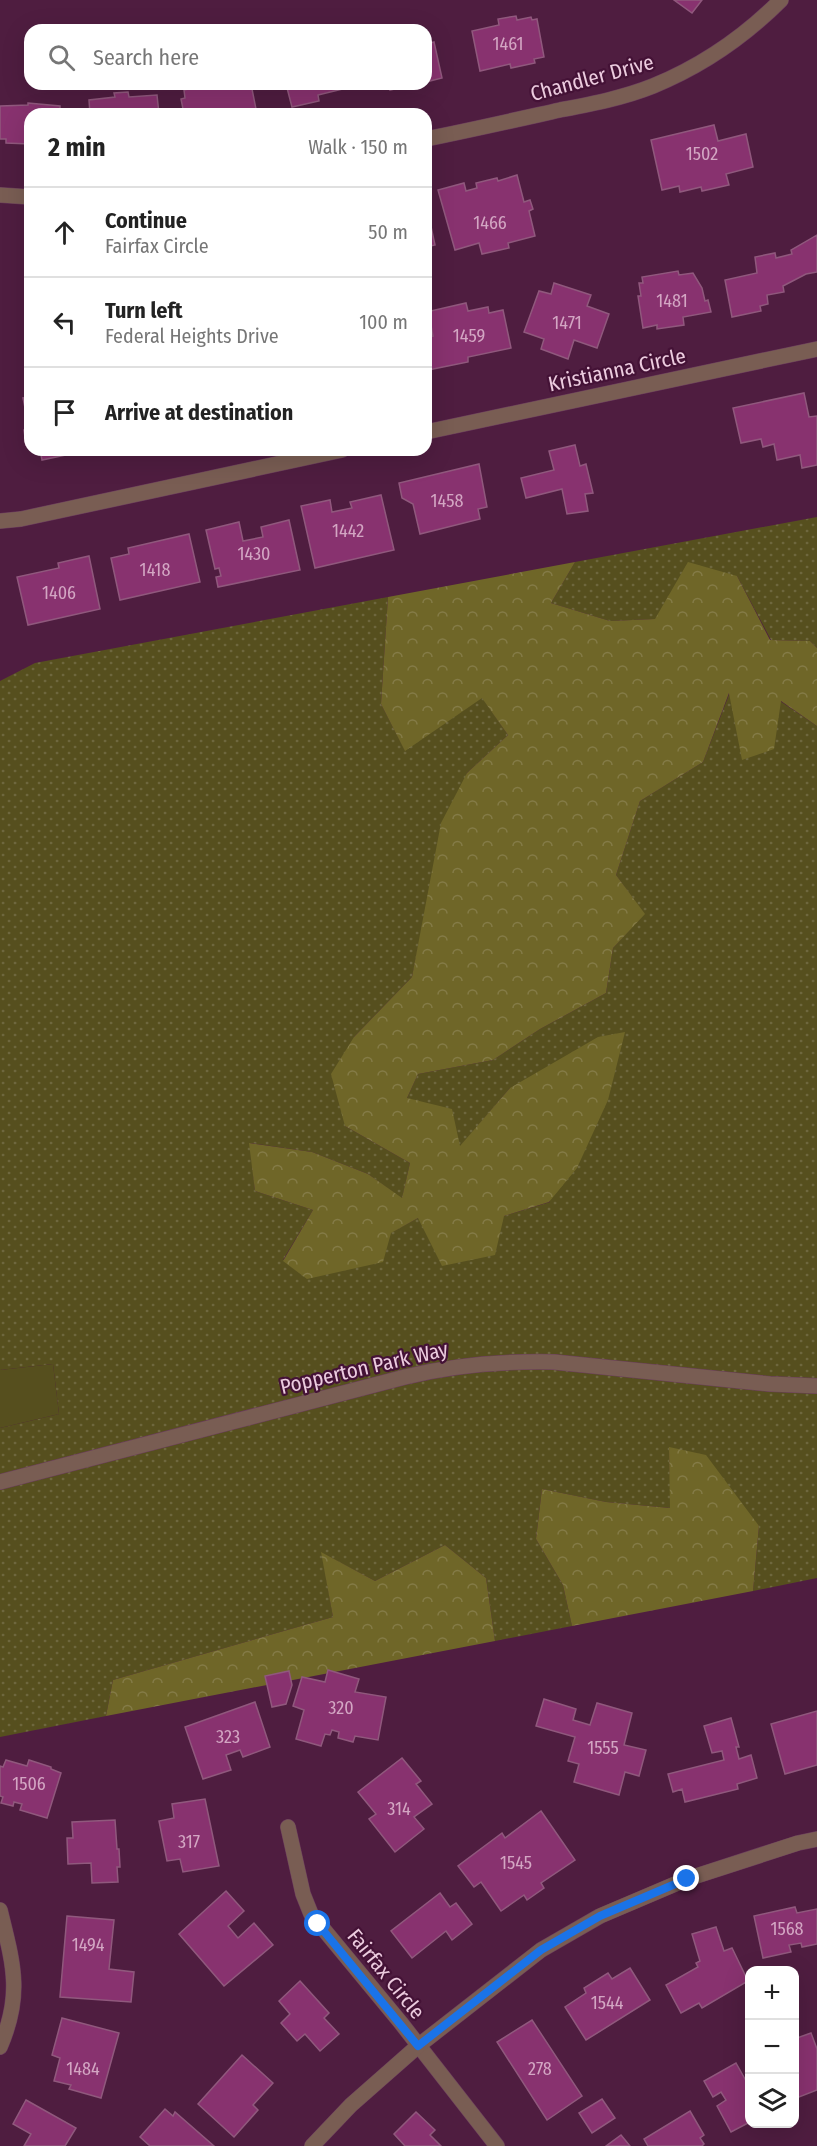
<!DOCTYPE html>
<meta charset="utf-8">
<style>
:root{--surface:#fff;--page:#f2f2f2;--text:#222;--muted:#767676;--line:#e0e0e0}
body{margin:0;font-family:"Fira Sans Condensed",sans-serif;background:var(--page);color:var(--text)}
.controls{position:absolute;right:18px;bottom:18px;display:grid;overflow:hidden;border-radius:12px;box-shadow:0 6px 24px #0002}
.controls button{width:54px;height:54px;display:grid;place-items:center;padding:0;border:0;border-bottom:2px solid var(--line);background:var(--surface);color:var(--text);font:30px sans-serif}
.stop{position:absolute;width:18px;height:18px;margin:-14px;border:4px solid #1a73e8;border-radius:50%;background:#fff}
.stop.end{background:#1a73e8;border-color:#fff;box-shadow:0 2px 6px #0008}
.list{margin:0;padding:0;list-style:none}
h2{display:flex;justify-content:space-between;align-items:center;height:78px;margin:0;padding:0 24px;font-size:26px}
h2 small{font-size:20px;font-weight:400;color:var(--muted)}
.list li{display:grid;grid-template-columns:39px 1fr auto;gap:18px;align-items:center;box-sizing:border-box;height:90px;padding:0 24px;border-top:2px solid var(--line)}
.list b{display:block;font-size:22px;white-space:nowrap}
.list p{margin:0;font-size:20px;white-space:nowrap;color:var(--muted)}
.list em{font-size:20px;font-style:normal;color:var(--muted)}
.icon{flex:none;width:33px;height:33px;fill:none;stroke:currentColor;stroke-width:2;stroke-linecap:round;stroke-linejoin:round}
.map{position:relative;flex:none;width:817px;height:2146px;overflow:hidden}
.search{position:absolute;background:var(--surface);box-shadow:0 6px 24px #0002;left:24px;top:24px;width:408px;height:66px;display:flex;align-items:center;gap:15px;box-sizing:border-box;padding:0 21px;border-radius:18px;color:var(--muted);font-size:22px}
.panel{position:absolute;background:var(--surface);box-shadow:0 6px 24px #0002;left:24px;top:108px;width:408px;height:348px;border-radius:18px}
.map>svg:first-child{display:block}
.grass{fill:url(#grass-dots)}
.forest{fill:url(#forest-crowns)}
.green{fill:#564f1e}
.building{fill:#88326f;stroke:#90587d;stroke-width:1.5}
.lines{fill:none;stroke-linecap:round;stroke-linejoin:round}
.street-casing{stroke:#6b3c5d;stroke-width:16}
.street{stroke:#795d53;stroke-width:15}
.route{stroke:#1a73e8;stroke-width:8}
.labels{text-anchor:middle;stroke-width:4.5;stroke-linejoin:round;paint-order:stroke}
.number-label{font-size:18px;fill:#d3a6c3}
.street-label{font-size:21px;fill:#ecccdf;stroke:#441236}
</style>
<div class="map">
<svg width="817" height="2146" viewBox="0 0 817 2146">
<defs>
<pattern id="grass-dots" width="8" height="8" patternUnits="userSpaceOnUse" patternTransform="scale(1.5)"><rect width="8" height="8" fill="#564f1e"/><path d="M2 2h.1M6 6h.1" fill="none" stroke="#6e673e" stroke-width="1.8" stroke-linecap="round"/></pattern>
<pattern id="forest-crowns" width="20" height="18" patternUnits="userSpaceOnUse" patternTransform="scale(1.5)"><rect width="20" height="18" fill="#6f6628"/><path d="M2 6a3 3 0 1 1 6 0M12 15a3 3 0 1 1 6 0" fill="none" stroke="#847b47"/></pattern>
</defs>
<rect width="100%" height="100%" fill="#4f1d40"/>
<g class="grass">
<path d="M817 517V648L810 641 771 640 737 576 655 619 610 621 551 603 575 562Z"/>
<path d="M388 597 381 704 405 750 482 697 508 735 467 773 427 905 412 977 354 1037 345 1126 410 1163 402 1199 368 1174 312 1152 250 1143 255 1191 313 1210 283 1260 390 1233 418 1218 504 1216 550 1202 510 1088 460 1147 407 1098 418 1074 493 1060 540 1029 606 993 613 948 644 914 616 875 640 801 703 762 730 692 780 701 817 726V1578L753 1591 759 1526 669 1448 671 1508 606 1502 542 1489 536 1539 563 1585 572 1626 495 1641 486 1578 445 1545 375 1581 322 1553 333 1617 113 1680 106 1716 0 1737V1428L59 1414 53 1364 0 1370V681L35 663Z"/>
</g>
<g class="forest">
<path d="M575 562 551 603 610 621 655 619 688 562 737 576 770 640 810 641 817 648V726L781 701 774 749 742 760 729 693 703 762 640 801 616 875 645 914 613 948 606 993 540 1029 493 1060 418 1074 407 1098 452 1109 460 1146 510 1088 598 1037 625 1032 608 1100 577 1168 549 1202 504 1216 495 1255 442 1266 418 1218 391 1233 383 1262 307 1279 283 1261 313 1210 255 1191 249 1143 312 1152 368 1174 402 1198 410 1163 345 1126 331 1074 354 1037 412 977 441 823 467 773 508 735 482 698 405 751 381 704 388 597Z"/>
<path d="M669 1447 706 1455 759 1526 753 1591 572 1626 563 1585 536 1539 542 1489 606 1502 670 1508Z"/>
<path d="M445 1545 486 1578 495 1641 106 1716 113 1680 333 1617 321 1552 375 1581Z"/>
</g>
<path class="green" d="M53 1364 59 1414 0 1428V1370Z"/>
<g class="building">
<path d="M674 0H702L692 13Z"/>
<path d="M516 16 517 20 531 17 532 20 537 19 544 57 534 59 535 63 511 68 510 64 480 71 472 31 499 25 498 19Z"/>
<path d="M434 42 442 78 426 82V44Z"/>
<path d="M210 84H215L216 89 240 84H251L257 114H184L181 99 185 98 184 90Z"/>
<path d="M286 84H354L355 86 318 95 319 101 292 107Z"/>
<path d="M389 84H416L390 90Z"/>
<path d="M128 92 129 97 157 95 159 114H90L89 100 115 97 114 93Z"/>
<path d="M28 103 60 106V114H30V144L6 143V139H0V106L28 105Z"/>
<path d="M714 125 718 141 746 134 753 167 726 174 729 185 702 191 701 187 680 192 679 186 662 190 651 140Z"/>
<path d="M517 175 524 202 530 200 533 209 529 211 535 236 508 243 509 248 482 254 479 243 455 250 438 190 464 183 466 191 477 188 476 183 497 178 498 181Z"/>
<path d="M426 204 435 245 426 247Z"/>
<path d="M817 235V272L806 274 783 286 784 292 767 295 768 304 760 306 761 311 732 317 725 280 757 273 755 257 775 253 776 258 792 254 791 250Z"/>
<path d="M678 271 679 275 693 273 702 288 705 301 708 300 711 312 683 317 684 325 657 329V325L643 328 638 296H641L639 283H643L642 277Z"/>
<path d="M554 283 591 295 587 306 609 314 597 348 574 340 568 359 541 349 544 339 524 332 539 291 551 294Z"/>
<path d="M466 303 468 311 488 307 489 313 503 310 511 348 468 357V362L428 370 426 337 433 336 431 326 426 327V312Z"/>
<path d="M804 393 809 417 817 416V465L802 468 800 455 777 460 774 444 763 447 761 439 741 443 733 408Z"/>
<path d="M30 397V444L26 445 24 430 29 428 23 398Z"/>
<path d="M575 445 580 466 586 464 593 493 585 494 588 511 567 514 562 489 526 498 521 478 554 470 549 451Z"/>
<path d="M40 450H89L42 460Z"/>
<path d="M479 464 487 507 478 509 480 519 420 534 413 504 402 498 399 483Z"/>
<path d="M381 495 394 550 315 568 301 506 330 500 332 512 352 508 350 502Z"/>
<path d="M289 520 300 570 218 587 216 577 221 576 219 568 215 569 206 530 239 522 243 541 263 537 261 527Z"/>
<path d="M189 534 200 582 120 600 111 558 129 554 128 548Z"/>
<path d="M89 556 100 609 28 625 17 577 59 568 58 563Z"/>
<path d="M328 1670 359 1679 355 1692 386 1697 378 1740 355 1736 353 1742 338 1738 339 1732 332 1730 330 1735 325 1734 321 1746 296 1739 304 1710 293 1706 302 1677 325 1682Z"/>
<path d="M289 1671 292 1685 286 1704 272 1707 265 1676Z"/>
<path d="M544 1699 576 1709 573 1720 590 1725 597 1703 632 1713 624 1745 646 1750 639 1776 625 1772 619 1795 574 1782 579 1764 568 1761 575 1737 536 1726Z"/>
<path d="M255 1702 270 1747 243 1757 240 1750 226 1755 231 1770 203 1779 185 1727Z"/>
<path d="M817 1711V1765L785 1774 771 1724Z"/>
<path d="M731 1718 739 1747H736L739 1759 751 1755 757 1778 737 1784 738 1789 685 1802 682 1789 673 1792 668 1774 724 1760 722 1751 712 1753 704 1726Z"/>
<path d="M402 1758 421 1781 416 1784 432 1804 414 1817 424 1829 395 1852 369 1819 376 1814 358 1792Z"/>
<path d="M6 1760 27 1766 29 1760 51 1767V1769L61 1773 47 1818 20 1810 22 1804 14 1802 13 1806 1 1803 3 1797 0 1796V1766L3 1767Z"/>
<path d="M205 1799 219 1866 183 1872 180 1859 167 1861 159 1821 174 1818 172 1804Z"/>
<path d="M541 1811 575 1860 541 1883 544 1888 527 1900 524 1895 501 1911 481 1882 474 1887 458 1866 502 1833 505 1838Z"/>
<path d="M115 1820 117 1849H119L120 1867H117L118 1882 92 1883 91 1863 68 1864 67 1838H73L72 1822Z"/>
<path d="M226 1891 244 1911 228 1926 238 1938 254 1923 273 1945 224 1986 179 1934Z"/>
<path d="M440 1893 450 1907 456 1903 472 1924 452 1940 446 1931 412 1958 391 1931Z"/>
<path d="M795 1907 797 1913 817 1909V1944L802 1947 801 1943 789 1945 791 1952 763 1958 754 1916Z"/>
<path d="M67 1916 114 1920 109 1969 134 1972 131 2002 60 1997Z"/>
<path d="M716 1927 724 1951 732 1948 748 1981 702 2008 699 2003 681 2013 666 1985 698 1967 696 1963 700 1961 692 1934Z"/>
<path d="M630 1968 650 2000 586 2040 565 2007 586 1993 584 1988 608 1973 612 1979Z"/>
<path d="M300 1981 329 2013 324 2018 339 2034 320 2051 305 2034 297 2041 281 2023 290 2014 279 2001Z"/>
<path d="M62 2018 119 2033 101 2098 69 2089 71 2085 54 2081 60 2058 52 2055Z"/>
<path d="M532 2020 582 2096 547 2120 497 2042Z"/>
<path d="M811 2033 817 2049V2090L794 2099V2039Z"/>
<path d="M242 2055 273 2083 253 2105 258 2110 234 2137 198 2104Z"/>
<path d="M736 2063 750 2088V2122L731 2132 717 2106 726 2100 721 2092 713 2097 704 2081Z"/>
<path d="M602 2099 615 2118 592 2133 579 2113Z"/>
<path d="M26 2100 76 2128 65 2146H24L31 2134 13 2124Z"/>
<path d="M165 2109 173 2116 175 2112 214 2146H150L140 2137Z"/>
<path d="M690 2111 704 2135 700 2138 704 2144 702 2146H648L644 2139Z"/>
<path d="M416 2112 435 2130 430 2135 441 2146H405L394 2134Z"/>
<path d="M621 2135 630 2146H606Z"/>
</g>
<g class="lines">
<defs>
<g id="street">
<path d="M426 139C471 130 515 120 560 110 591 104 623 98 653 86 702 66 744 37 781 0"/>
<path d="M0 195 30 197"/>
<path d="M426 432 817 349"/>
<path d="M0 521 21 519 342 450"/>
<path d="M0 1482 405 1377C454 1365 503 1361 554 1362L770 1384 817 1386"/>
<path d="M288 1827 303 1894 311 1914 401 2023 497 2146"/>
<path d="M0 1910C13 1963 23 1994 0 2047"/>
<path d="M312 2146 351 2105 418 2046 541 1950 600 1916 687 1879 798 1843 817 1839"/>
</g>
</defs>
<use href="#street" class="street-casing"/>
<use href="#street" class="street"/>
</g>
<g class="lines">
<path class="route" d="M318 1924 418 2046 541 1950 600 1916 687 1879"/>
</g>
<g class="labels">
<g class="number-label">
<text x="508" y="50">1461</text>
<text x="702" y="160">1502</text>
<text x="490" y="229">1466</text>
<text x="672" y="307">1481</text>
<text x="567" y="329">1471</text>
<text x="469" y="342">1459</text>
<text x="447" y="507">1458</text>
<text x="348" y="537">1442</text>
<text x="254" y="560">1430</text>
<text x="155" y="576">1418</text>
<text x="59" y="599">1406</text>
<text x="341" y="1714">320</text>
<text x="228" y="1743">323</text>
<text x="603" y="1754">1555</text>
<text x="29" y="1790">1506</text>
<text x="399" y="1815">314</text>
<text x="189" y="1848">317</text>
<text x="516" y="1869">1545</text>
<text x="787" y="1935">1568</text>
<text x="88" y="1951">1494</text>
<text x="607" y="2009">1544</text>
<text x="83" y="2075">1484</text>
<text x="540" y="2075">278</text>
</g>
<g class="street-label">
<text transform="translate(592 78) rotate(-15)" y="7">Chandler Drive</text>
<text transform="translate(617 370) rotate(-12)" y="7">Kristianna Circle</text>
<text transform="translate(364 1368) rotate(-13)" y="7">Popperton Park Way</text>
<text transform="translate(386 1974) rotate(51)" y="7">Fairfax Circle</text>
</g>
</g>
</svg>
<div class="controls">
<button>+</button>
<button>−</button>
<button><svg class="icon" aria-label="layers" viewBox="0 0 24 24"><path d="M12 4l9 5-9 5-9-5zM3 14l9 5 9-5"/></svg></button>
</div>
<div class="stop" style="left:318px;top:1924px"></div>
<div class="stop end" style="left:687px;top:1879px"></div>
<div class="search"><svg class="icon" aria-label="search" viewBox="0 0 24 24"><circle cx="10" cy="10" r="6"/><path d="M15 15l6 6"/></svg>Search here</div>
<section class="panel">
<h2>2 min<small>Walk · 150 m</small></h2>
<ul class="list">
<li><svg class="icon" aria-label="ahead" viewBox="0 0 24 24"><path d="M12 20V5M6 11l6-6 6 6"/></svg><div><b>Continue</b><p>Fairfax Circle</p></div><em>50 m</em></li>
<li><svg class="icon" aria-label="left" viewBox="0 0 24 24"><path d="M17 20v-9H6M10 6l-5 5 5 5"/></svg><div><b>Turn left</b><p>Federal Heights Drive</p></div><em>100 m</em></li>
<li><svg class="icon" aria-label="arrive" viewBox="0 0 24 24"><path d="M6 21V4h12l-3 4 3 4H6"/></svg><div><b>Arrive at destination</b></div></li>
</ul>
</section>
</div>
